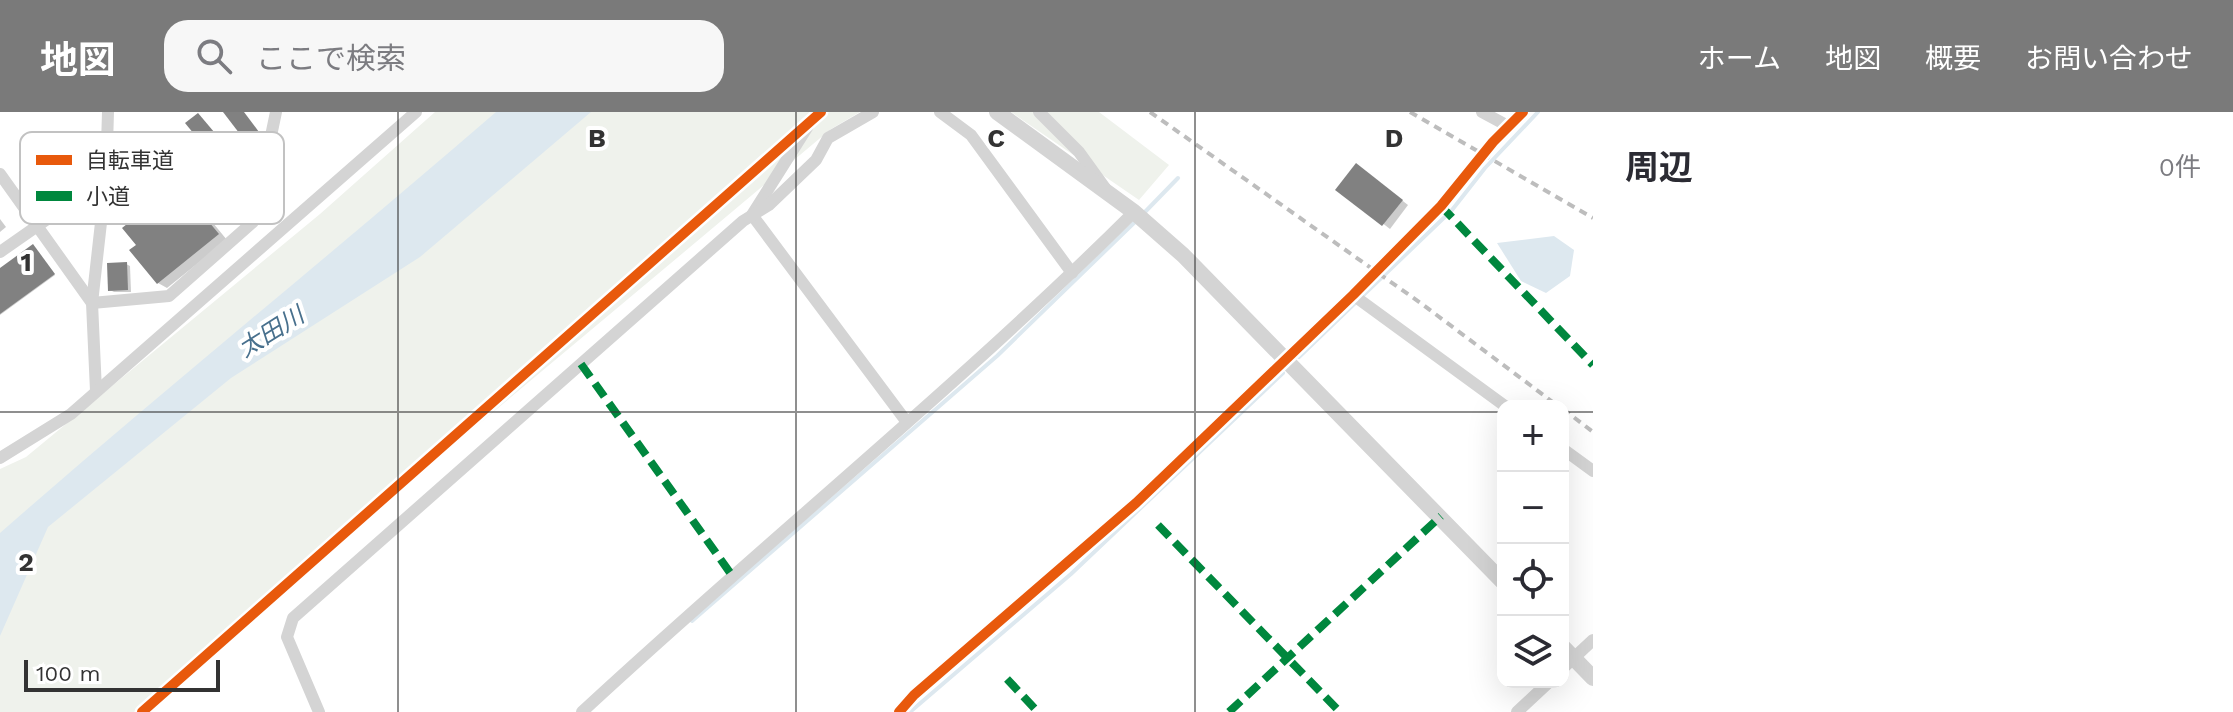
<!DOCTYPE html>
<html lang="ja">
<meta charset="utf-8">
<style>
:root{--surface:#fff;--page:#f7f7f7;--text:#2b2b33;--muted:#7c7c81;--line:#e1e1e2;--accent:#7a7a7a}
body{margin:0;font-family:"Work Sans","Noto Sans JP",sans-serif;background:var(--page);color:var(--text)}
.controls{position:absolute;right:24px;bottom:24px;display:grid;overflow:hidden;border-radius:16px;box-shadow:0 8px 32px #0002}
.controls button{width:72px;height:72px;display:grid;place-items:center;padding:0;border:0;border-bottom:2px solid var(--line);background:var(--surface);color:var(--text);font:40px sans-serif}
.scale{position:absolute;left:24px;bottom:20px;width:196px;box-sizing:border-box;padding-left:8px;border:4px solid #333;border-top:0;font-size:22px;line-height:28px;white-space:nowrap;color:#333;-webkit-text-stroke:6px #fff;paint-order:stroke}
.list{margin:0;padding:0;list-style:none}
h2{display:flex;justify-content:space-between;align-items:center;height:104px;margin:0;padding:0 32px;font-size:34px}
h2 small{font-size:26px;font-weight:400;color:var(--muted)}
.icon{flex:none;width:44px;height:44px;fill:none;stroke:currentColor;stroke-width:2;stroke-linecap:round;stroke-linejoin:round}
.map{position:relative;flex:none;width:1593px;height:600px;overflow:hidden}
header{display:flex;align-items:center;gap:48px;box-sizing:border-box;height:112px;padding:0 40px;background:var(--accent);color:#fff}
header strong{font-size:38px}
nav{display:flex;gap:44px;margin-inline-start:auto;font-size:28px}
.search{width:560px;height:72px;background:var(--page);display:flex;align-items:center;gap:20px;box-sizing:border-box;padding:0 28px;border-radius:24px;color:var(--muted);font-size:30px}
main{display:flex}
aside{flex:1;background:var(--surface)}
.map>svg:first-child{display:block}
.green{fill:#eff2ec}
.water{fill:#dde8ef}
.shadow{fill:#0003}
.lines{fill:none;stroke-linecap:round;stroke-linejoin:round}
.stream{stroke:#dde8ef;stroke-width:4}
.building{fill:#818181}
.minor-tunnel{stroke:#d6d6d6;stroke-width:12;stroke-dasharray:12 6;stroke-linecap:butt}
.minor{stroke:#d4d4d4;stroke-width:12}
.tertiary{stroke:#d4d4d4;stroke-width:16}
.rail{stroke:#bdbdbd;stroke-width:4;stroke-dasharray:8 6;stroke-linecap:butt}
.quiet{stroke:#00873e;stroke-width:8;stroke-dasharray:16 8;stroke-linecap:butt}
.cycleway-casing{stroke:#fff;stroke-width:15}
.cycleway{stroke:#e8590c;stroke-width:10}
.grid{fill:none;stroke:#333;stroke-width:2;stroke-opacity:0.55}
.labels{text-anchor:middle;stroke-width:8;stroke-linejoin:round;paint-order:stroke}
.water-label{font-size:24px;font-style:italic;fill:#48708d;stroke:#fff}
.key{fill:#fff;stroke:#c2c2c2;stroke-width:2}
.key-label{font-size:22px;fill:#333}
.grid-label{font-size:26px;text-anchor:middle;font-weight:bold;fill:#333;stroke:#fff;stroke-width:8;stroke-linejoin:round;paint-order:stroke}
</style>
<header>
<strong>地図</strong>
<div class="search"><svg class="icon" aria-label="search" viewBox="0 0 24 24"><circle cx="10" cy="10" r="6"/><path d="M15 15l6 6"/></svg>ここで検索</div>
<nav><a>ホーム</a><a>地図</a><a>概要</a><a>お問い合わせ</a></nav>
</header>
<main>
<div class="map">
<svg width="1593" height="600" viewBox="0 0 1593 600">
<rect width="100%" height="100%" fill="#fff"/>
<g class="green">
<path d="M435 0H860L831 17 135 600H0V357L26 345 320 102Z"/>
<path d="M1011 0H1099L1169 53 1139 88Z"/>
</g>
<g class="water">
<path d="M496 0H591L420 145 231 266 48 415 0 524V421C163 278 332 142 496 0Z"/>
<path d="M1554 124 1574 138 1570 164 1546 181 1521 169 1497 131Z"/>
</g>
<g class="shadow">
<path d="M1363 58 1408 93 1390 117 1338 77Z"/>
<path d="M152 94 172 113 195 95 204 100 227 128 167 176 158 171 138 133Z"/>
<path d="M0 107 6 115 0 120Z"/>
<path d="M34 135 55 163 0 203V159Z"/>
<path d="M126 152 130 154 131 180H114L110 178Z"/>
</g>
<g class="lines">
<g class="stream">
<path d="M1143 102 1178 66"/>
<path d="M1299 245 1452 98 1485 56 1538 0"/>
<path d="M692 509 997 244 1137 108"/>
<path d="M910 600 1071 462 1283 261"/>
</g>
</g>
<g class="building">
<path d="M223 0H244L259 20 246 30Z"/>
<path d="M198 1 225 33 212 44 185 11Z"/>
<path d="M1356 51 1403 88 1382 114 1335 78Z"/>
<path d="M152 92 169 113 194 92 219 122 157 172 129 138 136 133 122 116Z"/>
<path d="M33 132 55 162 0 202V156Z"/>
<path d="M127 150 128 178 108 179 107 151Z"/>
</g>
<g class="lines">
<path class="minor-tunnel" d="M1353 183 1389 145"/>
<g class="minor">
<path d="M940 0 971 23 1072 161"/>
<path d="M1039 0 1079 40 1105 76"/>
<path d="M1482 0 1508 14"/>
<path d="M808 14 752 103 906 309"/>
<path d="M0 62 92 191 169 184 253 110 276 0"/>
<path d="M0 140 106 66"/>
<path d="M1389 145 1441 94 1493 30 1523 0"/>
<path d="M96 279 92 191 106 66 108 0"/>
<path d="M1563 337 1593 359"/>
<path d="M0 346 71 302 416 0"/>
<path d="M1563 556 1593 528"/>
<path d="M142 600 821 0"/>
<path d="M319 600 287 525 293 506 743 109 769 93 816 48 828 26 873 0"/>
<path d="M582 600C764 431 958 275 1134 100"/>
<path d="M899 600 914 583 1136 391 1353 183 1505 294"/>
<path d="M1517 600 1549 570"/>
</g>
<g class="tertiary">
<path d="M997 0 1134 100 1183 143 1503 470"/>
<path d="M1563 535 1593 566"/>
</g>
<g class="rail">
<path d="M1150 0 1422 192 1558 294"/>
<path d="M1410 0 1593 106"/>
<path d="M1563 297 1593 320"/>
</g>
<g class="quiet">
<path d="M1441 94 1593 253"/>
<path d="M581 252 731 462"/>
<path d="M1158 413 1340 600"/>
<path d="M1007 567 1038 600"/>
<path d="M1229 600 1441 404"/>
</g>
<defs>
<g id="cycleway">
<path d="M142 600 821 0"/>
<path d="M899 600 914 583 1136 391 1353 183 1441 94 1493 30 1523 0"/>
</g>
</defs>
<use href="#cycleway" class="cycleway-casing"/>
<use href="#cycleway" class="cycleway"/>
</g>
<path class="grid" d="M398 0V600M796 0V600M1195 0V600M0 300H1503M1563 300H1593"/>
<g class="labels">
<g class="water-label">
<text transform="translate(271 220) rotate(-32)" y="8">太田川</text>
</g>
</g>
<rect x="20" y="20" width="264" height="92" rx="12" class="key"/>
<rect x="36" y="43" width="36" height="10" fill="#e8590c"/>
<rect x="36" y="79" width="36" height="10" fill="#00873e"/>
<g class="key-label">
<text x="86" y="56">自転車道</text>
<text x="86" y="92">小道</text>
</g>
<g class="grid-label">
<text x="597" y="35">B</text>
<text x="996" y="35">C</text>
<text x="1394" y="35">D</text>
<text x="26" y="159">1</text>
<text x="26" y="459">2</text>
</g>
</svg>
<div class="controls">
<button>+</button>
<button>−</button>
<button><svg class="icon" aria-label="locate" viewBox="0 0 24 24"><circle cx="12" cy="12" r="6"/><path d="M12 2v4M12 18v4M2 12h4M18 12h4"/></svg></button>
<button><svg class="icon" aria-label="layers" viewBox="0 0 24 24"><path d="M12 4l9 5-9 5-9-5zM3 14l9 5 9-5"/></svg></button>
</div>
<div class="scale">100 m</div>
</div>
<aside>
<h2>周辺<small>0件</small></h2>
<ul class="list">
</ul>
</aside>
</main>
